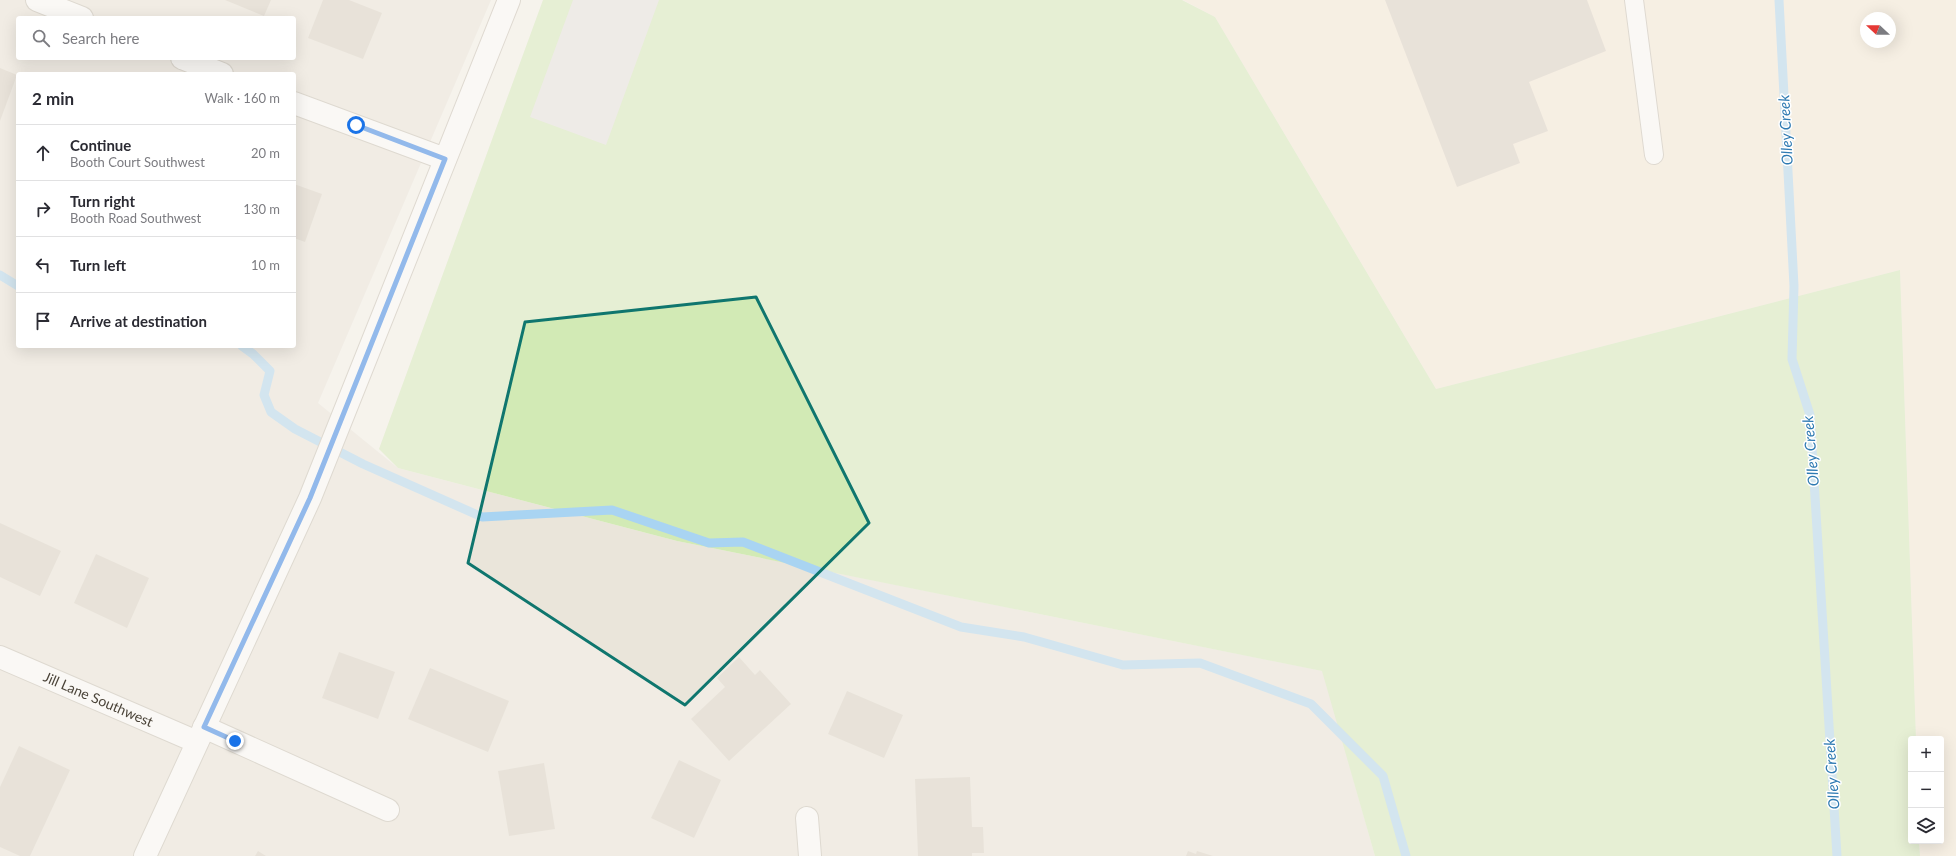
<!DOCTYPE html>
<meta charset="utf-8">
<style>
:root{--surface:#fff;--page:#f2f2f3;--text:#2b2b33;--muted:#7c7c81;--line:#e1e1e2}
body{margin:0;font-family:Lato,sans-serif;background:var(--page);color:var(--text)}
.controls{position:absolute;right:12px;bottom:12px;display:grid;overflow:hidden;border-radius:4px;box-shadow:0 4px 16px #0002}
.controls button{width:36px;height:36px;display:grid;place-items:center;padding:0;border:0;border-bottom:1px solid var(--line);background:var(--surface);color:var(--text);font:20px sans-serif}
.compass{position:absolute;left:1860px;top:12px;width:36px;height:36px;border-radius:50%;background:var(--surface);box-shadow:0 4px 16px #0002;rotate:292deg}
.stop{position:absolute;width:12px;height:12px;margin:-9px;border:3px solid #1a73e8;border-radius:50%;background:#fff}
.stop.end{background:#1a73e8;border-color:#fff;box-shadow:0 1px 4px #0008}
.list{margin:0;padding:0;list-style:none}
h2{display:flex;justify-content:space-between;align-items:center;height:52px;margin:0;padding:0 16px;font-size:17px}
h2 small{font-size:13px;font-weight:400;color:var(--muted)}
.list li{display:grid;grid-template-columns:26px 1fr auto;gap:12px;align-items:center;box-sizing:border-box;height:56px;padding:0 16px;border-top:1px solid var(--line)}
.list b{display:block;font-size:15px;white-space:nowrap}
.list p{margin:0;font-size:13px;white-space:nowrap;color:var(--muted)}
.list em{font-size:13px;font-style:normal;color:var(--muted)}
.icon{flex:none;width:22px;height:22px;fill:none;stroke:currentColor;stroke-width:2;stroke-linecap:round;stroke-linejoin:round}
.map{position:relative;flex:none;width:1956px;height:856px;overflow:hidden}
.search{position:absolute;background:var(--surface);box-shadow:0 4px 16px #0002;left:16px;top:16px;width:280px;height:44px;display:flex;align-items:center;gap:10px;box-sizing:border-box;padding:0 14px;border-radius:4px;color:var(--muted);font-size:15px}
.panel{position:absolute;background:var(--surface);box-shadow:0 4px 16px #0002;left:16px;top:72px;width:280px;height:276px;border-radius:4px}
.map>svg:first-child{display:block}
.residential{fill:#eae5da;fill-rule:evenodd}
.commercial{fill:#f7ead8;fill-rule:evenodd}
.green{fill:#d2eab5}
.parking{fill:#e5e3e0}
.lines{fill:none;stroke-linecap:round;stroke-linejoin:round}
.stream{stroke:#a9d4f2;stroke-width:9}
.building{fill:#d8cfc1}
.lane-casing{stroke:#c2bbae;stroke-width:20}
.street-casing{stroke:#c2bbae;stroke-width:24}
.lane{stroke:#fff;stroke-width:18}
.street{stroke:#fff;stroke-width:22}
.route{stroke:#1a73e8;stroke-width:5}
.marked{fill:none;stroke:#0f766e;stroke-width:3;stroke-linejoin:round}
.labels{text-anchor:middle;stroke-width:3;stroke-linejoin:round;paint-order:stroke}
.street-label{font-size:14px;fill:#4b4439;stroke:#fff}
.water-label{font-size:15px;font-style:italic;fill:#2e7ab2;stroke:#fff}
</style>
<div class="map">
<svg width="1956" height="856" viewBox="0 0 1956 856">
<rect width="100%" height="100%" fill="#f6f3ec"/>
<path class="residential" d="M0 0H491L318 403 398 468 677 541 1323 671 1375 856H0ZM18 18H294V58H18ZM18 74H294V346H18Z"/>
<path class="commercial" d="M1183 0H1956V856H1920L1919 841H1941V739H1916L1900 270 1436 389 1215 17ZM1866 18H1890V42H1866Z"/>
<path class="green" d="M543 0H1182L1215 17 1436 389 1900 270 1916 739H1911V841H1919L1920 856H1375L1322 671 677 541 398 468 379 449Z"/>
<path class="parking" d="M573 0H659L606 145 530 117Z"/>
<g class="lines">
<g class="stream">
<path d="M1779 0 1794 286 1792 359 1810 415 1837 856"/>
<path d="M0 275 18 286"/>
<path d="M242 346 253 354 270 371 264 395 271 412 295 429 363 464 482 517 612 510 709 543 743 542 961 627 1024 637 1123 665 1200 663 1311 704 1383 776 1406 856"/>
</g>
</g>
<g class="building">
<path d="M225 0H271L264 16Z"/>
<path d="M323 0H349L382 13 363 59 308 38Z"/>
<path d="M1385 0H1587L1606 51 1529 82 1548 131 1513 144 1520 163 1457 187Z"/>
<path d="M0 68 17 75 0 121Z"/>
<path d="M294 184 322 194 305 242 294 238Z"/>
<path d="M0 523 61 551 40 596 0 577Z"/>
<path d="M96 554 149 578 127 628 74 603Z"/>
<path d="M339 652 395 672 378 719 322 698Z"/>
<path d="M739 657 755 675 760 670 791 704 729 761 691 719 725 687 717 678Z"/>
<path d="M430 668 509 701 488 752 408 719Z"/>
<path d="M847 691 903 715 884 758 828 734Z"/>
<path d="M19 746 70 770 30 856H20L0 847V787Z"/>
<path d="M679 760 721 780 694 838 651 818Z"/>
<path d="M544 763 555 829 509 836 498 771Z"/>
<path d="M970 777 972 827H983L984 853H972V856H918L915 779Z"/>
<path d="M258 851 266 856H255Z"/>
<path d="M1188 851 1196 854 1197 851 1213 856H1186Z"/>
</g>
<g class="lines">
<defs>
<path id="lane" d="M1634 0 1654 155"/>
<g id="street">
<path d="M37 0 82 18"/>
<path d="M182 58 222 74"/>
<path d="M294 103 445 159"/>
<path id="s1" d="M0 657 197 742"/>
<path d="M204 727 388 810"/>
<path d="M807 818 810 856"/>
<path d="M145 856 310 498 509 0"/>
</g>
</defs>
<use href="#lane" class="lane-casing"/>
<use href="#street" class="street-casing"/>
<use href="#lane" class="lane"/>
<use href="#street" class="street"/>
</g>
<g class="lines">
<path class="route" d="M235 741 204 727 310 498 445 159 356 125"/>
</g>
<path d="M0 0H1956V856H0ZM756 297 869 523 685 705 468 563 525 322Z" fill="#f6f3ec" fill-opacity=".55" fill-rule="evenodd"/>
<path class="marked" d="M756 297 869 523 685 705 468 563 525 322Z"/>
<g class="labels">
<g class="street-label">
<text dy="5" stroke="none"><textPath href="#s1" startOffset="107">Jill Lane Southwest</textPath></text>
</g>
<g class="water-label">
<text transform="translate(1786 130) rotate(-93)" y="5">Olley Creek</text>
<text transform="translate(1811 451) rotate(-95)" y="5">Olley Creek</text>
<text transform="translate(1832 774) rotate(-94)" y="5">Olley Creek</text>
</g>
</g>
</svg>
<div class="controls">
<button>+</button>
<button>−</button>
<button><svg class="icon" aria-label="layers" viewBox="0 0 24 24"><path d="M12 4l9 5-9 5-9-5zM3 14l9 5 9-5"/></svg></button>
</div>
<svg class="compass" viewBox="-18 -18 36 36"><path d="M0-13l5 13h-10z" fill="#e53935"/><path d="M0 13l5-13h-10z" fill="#7c7c81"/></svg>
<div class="stop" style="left:356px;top:125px"></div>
<div class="stop end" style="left:235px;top:741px"></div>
<div class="search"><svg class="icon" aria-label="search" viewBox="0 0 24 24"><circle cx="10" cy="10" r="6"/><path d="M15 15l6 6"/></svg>Search here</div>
<section class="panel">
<h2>2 min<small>Walk · 160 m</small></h2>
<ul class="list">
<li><svg class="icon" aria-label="ahead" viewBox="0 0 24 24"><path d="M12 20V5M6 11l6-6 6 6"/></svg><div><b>Continue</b><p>Booth Court Southwest</p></div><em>20 m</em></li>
<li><svg class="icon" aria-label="right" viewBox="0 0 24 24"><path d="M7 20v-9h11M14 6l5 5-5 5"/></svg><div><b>Turn right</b><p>Booth Road Southwest</p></div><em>130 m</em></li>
<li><svg class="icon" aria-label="left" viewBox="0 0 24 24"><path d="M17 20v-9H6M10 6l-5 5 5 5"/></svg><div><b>Turn left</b></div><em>10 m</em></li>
<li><svg class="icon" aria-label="arrive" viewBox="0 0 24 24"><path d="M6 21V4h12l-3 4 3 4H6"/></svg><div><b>Arrive at destination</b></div></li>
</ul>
</section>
</div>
